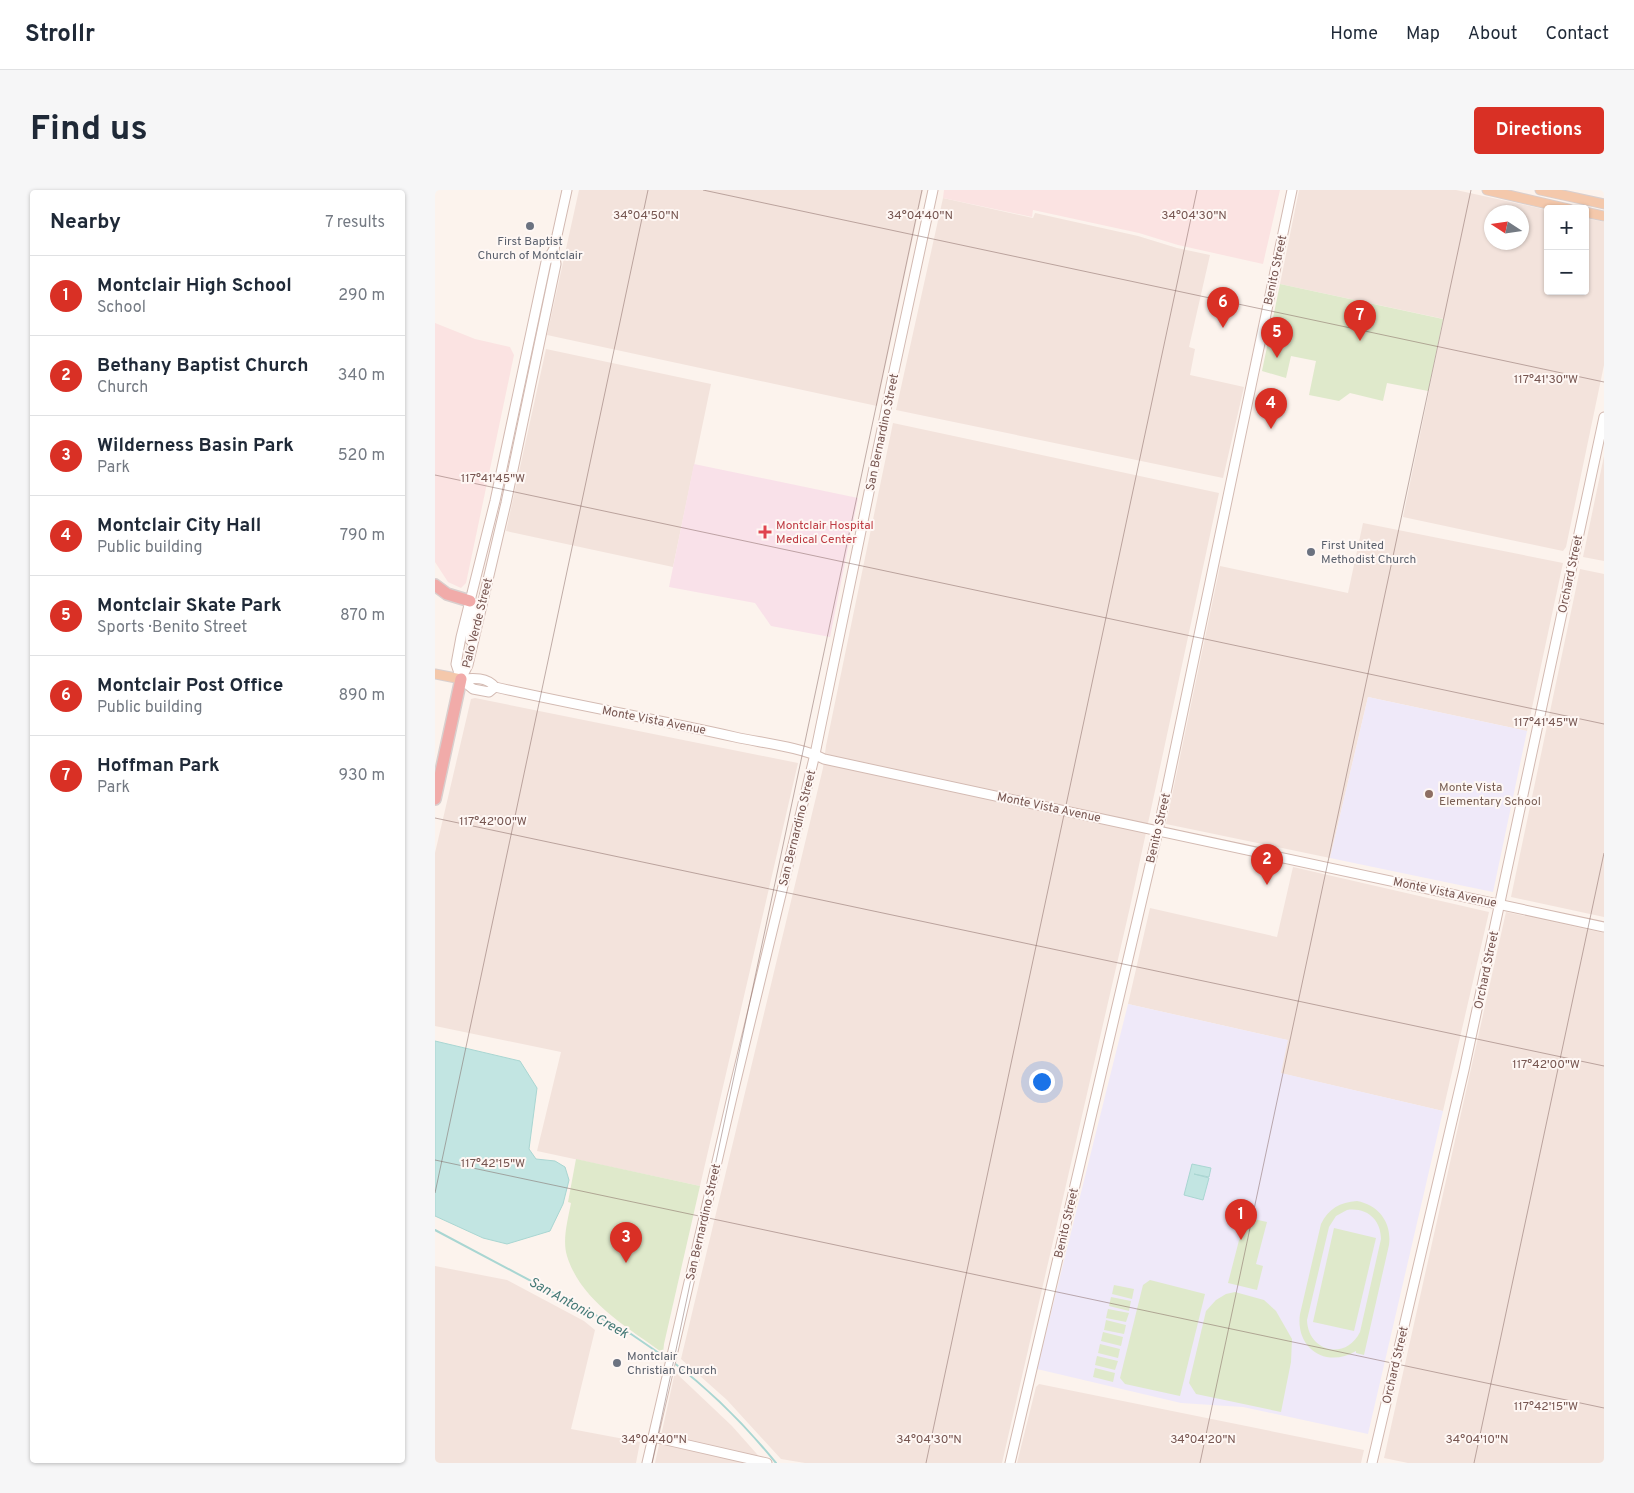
<!DOCTYPE html>
<meta charset="utf-8">
<style>
:root{--surface:#fff;--page:#f6f6f7;--text:#1f2937;--muted:#747a83;--line:#e0e1e3;--accent:#d93025}
body{margin:0;font-family:Overpass,sans-serif;background:var(--page);color:var(--text)}
.controls{position:absolute;right:15px;top:15px;display:grid;overflow:hidden;border-radius:5px;box-shadow:0 1px 4px #0004}
.controls button{width:45px;height:45px;display:grid;place-items:center;padding:0;border:0;border-bottom:1px solid var(--line);background:var(--surface);color:var(--text);font:25px sans-serif}
.compass{position:absolute;left:1049px;top:15px;width:45px;height:45px;border-radius:50%;background:var(--surface);box-shadow:0 1px 4px #0004;rotate:282deg}
.you{position:absolute;left:606px;top:891px;width:18px;height:18px;margin:-12px;border:4px solid #fff;border-radius:50%;background:#1a73e8;box-shadow:0 0 0 8px #1a73e833}
.badge{display:grid;place-items:center;width:32px;height:32px;border-radius:50%;background:var(--accent);color:#fff;font-size:16px;font-weight:700}
.pin{position:absolute;translate:-50% -41px;filter:drop-shadow(0 1px 2px #0008)}
.pin::after{content:'';position:absolute;top:26px;width:18px;height:15px;background:inherit;clip-path:polygon(0 0,100% 0,50% 100%)}
.list{margin:0;padding:0;list-style:none}
h2{display:flex;justify-content:space-between;align-items:center;height:65px;margin:0;padding:0 20px;font-size:21px}
h2 small{font-size:16px;font-weight:400;color:var(--muted)}
.list li{display:grid;grid-template-columns:32px 1fr auto;gap:15px;align-items:center;box-sizing:border-box;height:80px;padding:0 20px;border-top:1px solid var(--line)}
.list b{display:block;font-size:19px;white-space:nowrap}
.list p{margin:0;font-size:16px;white-space:nowrap;color:var(--muted)}
.list em{font-size:16px;font-style:normal;color:var(--muted)}
.map{position:relative;flex:none;width:1169px;height:1273px;overflow:hidden;border-radius:5px}
header{display:flex;align-items:center;gap:30px;box-sizing:border-box;height:70px;padding:0 25px;background:var(--surface);border-bottom:1px solid var(--line)}
header strong{font-size:24px}
nav{display:flex;gap:28px;margin-inline-start:auto;font-size:18px}
.intro{display:flex;align-items:center;justify-content:space-between;box-sizing:border-box;height:120px;padding:0 30px}
h1{margin:0;font-size:35px}
.button{padding:12px 22px;border-radius:5px;background:var(--accent);color:#fff;font-size:18px;font-weight:700}
main{display:flex;gap:30px;padding:0 30px}
aside{flex:1;background:var(--surface);border-radius:5px;box-shadow:0 1px 4px #0004}
.map>svg:first-child{display:block}
.residential{fill:#f3e3dc;fill-rule:evenodd}
.commercial{fill:#fbe3e2}
.education{fill:#efe9f9}
.medical{fill:#f9e1e9}
.green{fill:#dfe9cb;fill-rule:evenodd}
.water{fill:#c2e5e2;stroke:#a9d6d2}
.lines{fill:none;stroke-linecap:round;stroke-linejoin:round}
.stream{stroke:#a9d6d2;stroke-width:2}
.secondary-casing{stroke:#d3bab2;stroke-width:11}
.primary-casing{stroke:#d9cfce;stroke-width:11}
.highway-casing{stroke:#d9cfce;stroke-width:14}
.secondary{stroke:#fff;stroke-width:9}
.primary{stroke:#f4c8ab;stroke-width:9}
.highway{stroke:#f1aba9;stroke-width:11}
.ticks{fill:none;stroke:#765550;stroke-width:1;stroke-opacity:0.45}
.worship-dot{fill:#6b7280;stroke:#fef7f4;stroke-width:2}
.health-dot{fill:#e0444e;stroke:#fef7f4;stroke-width:2}
.education-dot{fill:#8d6e63;stroke:#fef7f4;stroke-width:2}
.labels{text-anchor:middle;stroke-width:4;stroke-linejoin:round;paint-order:stroke}
.worship-label{font-size:12px;fill:#5b616d;stroke:#fef7f4;text-anchor:start}
.street-label{font-size:12px;fill:#765550;stroke:#fef7f4}
.health-label{font-size:12px;fill:#be3a42;stroke:#fef7f4;text-anchor:start}
.education-label{font-size:12px;fill:#785e54;stroke:#fef7f4;text-anchor:start}
.water-label{font-size:14px;font-style:italic;fill:#447976;stroke:#fef7f4}
.ticks-label{font-size:12px;text-anchor:middle;fill:#765550;stroke:#fef7f4;stroke-width:4;stroke-linejoin:round;paint-order:stroke}
</style>
<header>
<strong>Strollr</strong>
<nav><a>Home</a><a>Map</a><a>About</a><a>Contact</a></nav>
</header>
<div class="intro"><h1>Find us</h1><a class="button">Directions</a></div>
<main>
<aside>
<h2>Nearby<small>7 results</small></h2>
<ul class="list">
<li><span class="badge">1</span><div><b>Montclair High School</b><p>School</p></div><em>290 m</em></li>
<li><span class="badge">2</span><div><b>Bethany Baptist Church</b><p>Church</p></div><em>340 m</em></li>
<li><span class="badge">3</span><div><b>Wilderness Basin Park</b><p>Park</p></div><em>520 m</em></li>
<li><span class="badge">4</span><div><b>Montclair City Hall</b><p>Public building</p></div><em>790 m</em></li>
<li><span class="badge">5</span><div><b>Montclair Skate Park</b><p>Sports · Benito Street</p></div><em>870 m</em></li>
<li><span class="badge">6</span><div><b>Montclair Post Office</b><p>Public building</p></div><em>890 m</em></li>
<li><span class="badge">7</span><div><b>Hoffman Park</b><p>Park</p></div><em>930 m</em></li>
</ul>
</aside>
<div class="map">
<svg width="1169" height="1273" viewBox="0 0 1169 1273">
<rect width="100%" height="100%" fill="#fcf3ed"/>
<g class="residential">
<path d="M144 0H488L442 216 112 145Z"/>
<path d="M864 0H1021L1113 20V101H1150V28L1169 32V175L1131 357 1128 361 968 327 1009 129 845 94ZM1056 22H1086V52H1056Z"/>
<path d="M508 8 598 28 600 23 703 46 742 58 775 65 754 157 760 159 755 185 809 197 788 288 461 220Z"/>
<path d="M111 159 276 194 238 377 71 341Z"/>
<path d="M458 233 784 303 695 717 567 1273H370L346 1269 292 1210 246 1169 388 578 391 556Z"/>
<path d="M1169 266V371L1148 367Z"/>
<path d="M928 333 1128 373 1092 541 933 507 895 668 731 634 785 376 913 403Z"/>
<path d="M1145 379 1169 384V727L1076 707Z"/>
<path d="M40 508 363 573 265 996 102 961 126 862 0 836V663L36 509Z"/>
<path d="M858 677 1054 722 1008 921 845 883 852 850 693 814 715 718 842 747Z"/>
<path d="M1071 722 1169 743V1273H973L949 1268Z"/>
<path d="M0 1076 72 1090 149 1131 160 1140 136 1239 205 1252 201 1273H0Z"/>
<path d="M240 1182 297 1236 330 1273H220Z"/>
<path d="M604 1194 929 1260 926 1273H582L601 1197Z"/>
</g>
<g class="commercial">
<path d="M509 0H845L828 74 743 55 704 43 598 20 597 27 508 8Z"/>
<path d="M0 133 40 149 75 157 79 165 31 393 26 398 13 392 0 372Z"/>
</g>
<g class="education">
<path d="M933 507 1092 541 1058 702 895 668Z"/>
<path d="M693 814 853 850 846 883 1008 921 933 1244 808 1217 746 1213 602 1179Z"/>
</g>
<path class="medical" d="M259 274 423 308 395 447 336 436 320 413 234 397Z"/>
<g class="green">
<path d="M845 94 1008 129 993 201 952 193 948 211 915 203 904 211 874 205 881 171 856 166 851 188 827 181Z"/>
<path d="M141 969 265 996 229 1154 228 1163C192 1137 146 1111 132 1066 127 1050 133 1029 136 1013L133 1012Z"/>
<path d="M922 1011C944 1015 957 1033 954 1055L929 1165 921 1163V1161C891 1179 860 1158 865 1124L886 1034C893 1019 905 1012 922 1011ZM912 1020C932 1017 946 1030 946 1049L925 1142C911 1171 873 1162 872 1130L894 1037 901 1026Z"/>
<path d="M810 1027 832 1032 821 1074 828 1076 822 1100 793 1093Z"/>
<path d="M899 1038 941 1048 919 1141 878 1132Z"/>
<path d="M715 1090 770 1104 745 1206 690 1194 685 1188 708 1095Z"/>
<path d="M679 1095 699 1099 697 1109 677 1104Z"/>
<path d="M800 1102 829 1110 841 1121 857 1149 856 1172 846 1222 761 1204 754 1193 771 1121 781 1110 791 1104Z"/>
<path d="M676 1107 696 1111 694 1121 674 1116Z"/>
<path d="M673 1119 694 1123 691 1132 671 1128Z"/>
<path d="M671 1130 691 1135 689 1144 669 1140Z"/>
<path d="M668 1142 688 1147 686 1156 666 1151Z"/>
<path d="M665 1154 685 1159 683 1168 663 1163Z"/>
<path d="M662 1166 683 1171 680 1180 660 1175Z"/>
<path d="M660 1178 680 1183 678 1192 658 1187Z"/>
</g>
<g class="water">
<path d="M0 851 85 871 102 898 94 959 101 969 120 971 130 977 134 990 128 1014 115 1041 72 1054 48 1048 0 1026Z"/>
<path d="M757 974 776 978 774 987 759 984 774 988 768 1010 749 1005Z"/>
</g>
<g class="lines">
<g class="stream">
<path d="M0 1040 196 1144 234 1170"/>
<path d="M238 1172C276 1201 311 1236 341 1273"/>
</g>
<defs>
<g id="secondary">
<path d="M35 450V439L40 416 39 413 35 411"/>
<path d="M26 489C39 488 52 487 60 497 140 515 220 529 300 547 327 553 366 557 389 569L1169 737"/>
<path d="M26 489 33 475 71 313 121 74 119 59 132 0"/>
<path d="M26 489 21 474 26 447 60 311 111 72 119 59"/>
<path d="M26 489 38 499 54 502 60 497"/>
<path d="M218 1247 332 1273"/>
<path d="M212 1273 297 907 380 564 459 181 498 0"/>
<path d="M575 1273 723 641 857 0"/>
<path d="M937 1273 1029 880 1169 227"/>
</g>
<g id="primary">
<path d="M1052 0 1134 19"/>
<path d="M1105 0 1169 14"/>
<path d="M1150 22 1169 26"/>
<path d="M0 484 26 489"/>
</g>
<g id="highway">
<path d="M0 395 12 404 35 411"/>
<path d="M0 609 26 489"/>
</g>
</defs>
<use href="#secondary" class="secondary-casing"/>
<use href="#primary" class="primary-casing"/>
<use href="#highway" class="highway-casing"/>
<use href="#secondary" class="secondary"/>
<use href="#primary" class="primary"/>
<use href="#highway" class="highway"/>
</g>
<path class="ticks" d="M268 0 1169 192M0 285 1169 534M0 628 1169 876M0 970 1169 1218M0 1003 213 0M217 1273 487 0M491 1273 762 0M765 1273 1036 0M1039 1273 1169 663"/>
<g class="worship-dot">
<circle cx="95" cy="36" r="5"/>
<circle cx="876" cy="362" r="5"/>
<circle cx="182" cy="1173" r="5"/>
</g>
<path class="health-dot" d="M327.5 334.5h5v5h5v5h-5v5h-5v-5h-5v-5h5z"/>
<circle class="education-dot" cx="994" cy="604" r="5"/>
<g class="labels">
<g class="worship-label">
<text x="95" y="55" text-anchor="middle">First Baptist<tspan x="95" dy="14">Church of Montclair</tspan></text>
<text x="886" y="359">First United<tspan x="886" dy="14">Methodist Church</tspan></text>
<text x="192" y="1170">Montclair<tspan x="192" dy="14">Christian Church</tspan></text>
</g>
<g class="street-label">
<text transform="translate(840 80) rotate(-78)" y="4">Benito Street</text>
<text transform="translate(447 242) rotate(-78)" y="4">San Bernardino Street</text>
<text transform="translate(1135 384) rotate(-78)" y="4">Orchard Street</text>
<text transform="translate(42 433) rotate(-76)" y="4">Palo Verde Street</text>
<text transform="translate(219 530) rotate(11)" y="4">Monte Vista Avenue</text>
<text transform="translate(614 617) rotate(12)" y="4">Monte Vista Avenue</text>
<text transform="translate(362 638) rotate(-76)" y="4">San Bernardino Street</text>
<text transform="translate(723 638) rotate(-77)" y="4">Benito Street</text>
<text transform="translate(1010 702) rotate(12)" y="4">Monte Vista Avenue</text>
<text transform="translate(1051 780) rotate(-78)" y="4">Orchard Street</text>
<text transform="translate(268 1032) rotate(-77)" y="4">San Bernardino Street</text>
<text transform="translate(631 1033) rotate(-77)" y="4">Benito Street</text>
<text transform="translate(960 1175) rotate(-77)" y="4">Orchard Street</text>
</g>
<g class="health-label">
<text x="341" y="339">Montclair Hospital<tspan x="341" dy="14">Medical Center</tspan></text>
</g>
<g class="education-label">
<text x="1004" y="601">Monte Vista<tspan x="1004" dy="14">Elementary School</tspan></text>
</g>
<g class="water-label">
<text transform="translate(144 1117) rotate(29)" y="5">San Antonio Creek</text>
</g>
</g>
<g class="ticks-label">
<text x="211" y="29">34°04'50"N</text>
<text x="485" y="29">34°04'40"N</text>
<text x="759" y="29">34°04'30"N</text>
<text x="1111" y="193">117°41'30"W</text>
<text x="58" y="292">117°41'45"W</text>
<text x="1111" y="536">117°41'45"W</text>
<text x="58" y="635">117°42'00"W</text>
<text x="1111" y="878">117°42'00"W</text>
<text x="58" y="977">117°42'15"W</text>
<text x="1111" y="1220">117°42'15"W</text>
<text x="219" y="1253">34°04'40"N</text>
<text x="494" y="1253">34°04'30"N</text>
<text x="768" y="1253">34°04'20"N</text>
<text x="1042" y="1253">34°04'10"N</text>
</g>
</svg>
<div class="controls">
<button>+</button>
<button>−</button>
</div>
<svg class="compass" viewBox="-18 -18 36 36"><path d="M0-13l5 13h-10z" fill="#e53935"/><path d="M0 13l5-13h-10z" fill="#747a83"/></svg>
<div class="you"></div>
<div class="pin badge" style="left:806px;top:1050px">1</div>
<div class="pin badge" style="left:832px;top:695px">2</div>
<div class="pin badge" style="left:191px;top:1073px">3</div>
<div class="pin badge" style="left:836px;top:239px">4</div>
<div class="pin badge" style="left:842px;top:168px">5</div>
<div class="pin badge" style="left:788px;top:138px">6</div>
<div class="pin badge" style="left:925px;top:151px">7</div>
</div>
</main>
